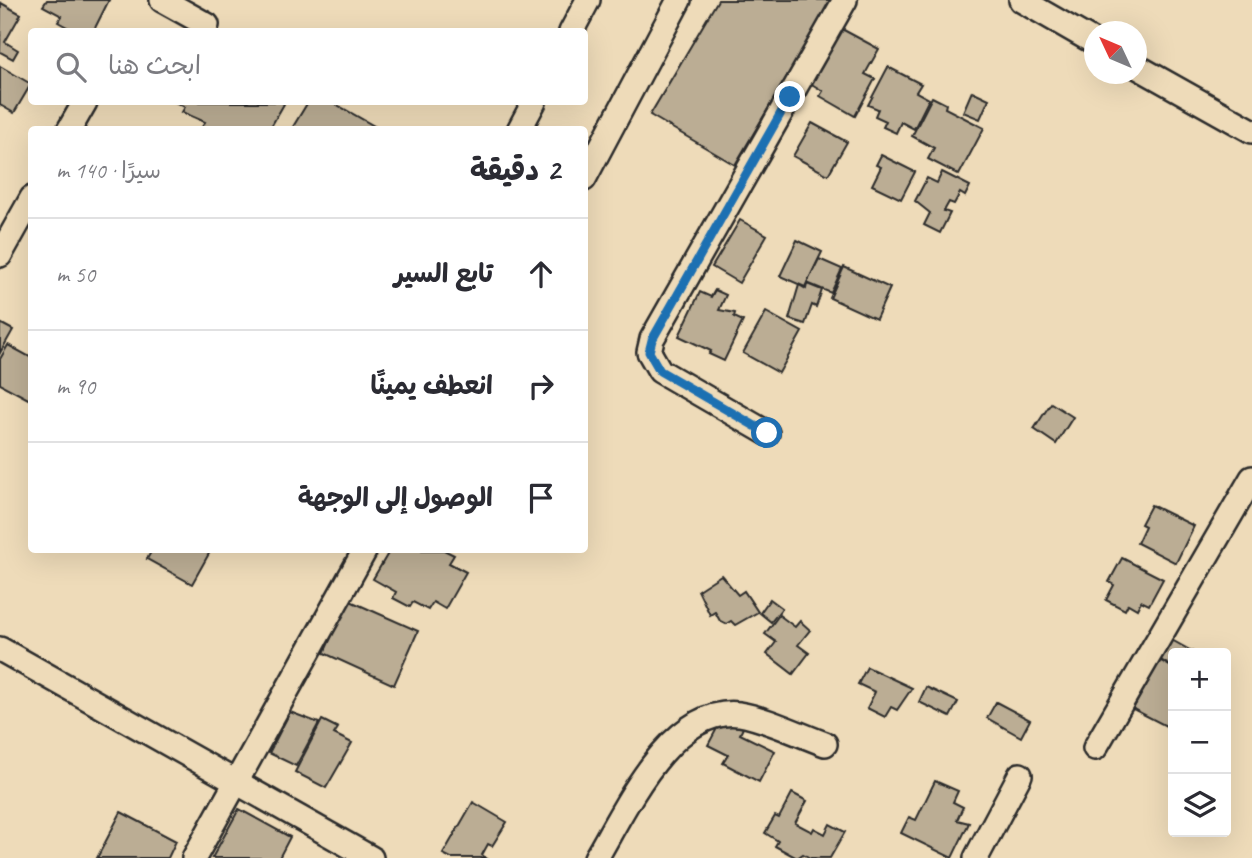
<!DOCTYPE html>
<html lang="ar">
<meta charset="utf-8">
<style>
:root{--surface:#fff;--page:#f2f2f3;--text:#2b2b33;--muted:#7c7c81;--line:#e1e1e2}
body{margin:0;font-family:Caveat,"Playpen Sans Arabic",sans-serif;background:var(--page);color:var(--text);direction:rtl}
.controls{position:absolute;right:21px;bottom:21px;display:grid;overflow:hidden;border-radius:7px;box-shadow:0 7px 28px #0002}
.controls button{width:63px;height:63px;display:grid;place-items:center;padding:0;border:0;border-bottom:2px solid var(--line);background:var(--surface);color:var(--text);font:35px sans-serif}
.compass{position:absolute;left:1084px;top:21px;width:63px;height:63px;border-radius:50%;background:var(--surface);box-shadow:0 7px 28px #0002;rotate:314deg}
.stop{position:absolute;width:21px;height:21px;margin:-16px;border:5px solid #1f6fb2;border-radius:50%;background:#fff}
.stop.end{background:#1f6fb2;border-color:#fff;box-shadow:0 2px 7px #0008}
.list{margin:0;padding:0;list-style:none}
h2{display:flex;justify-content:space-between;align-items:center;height:91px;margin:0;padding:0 28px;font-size:30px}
h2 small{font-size:23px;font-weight:400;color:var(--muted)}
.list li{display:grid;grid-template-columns:46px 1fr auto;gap:21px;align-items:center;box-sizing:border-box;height:112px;padding:0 28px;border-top:2px solid var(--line)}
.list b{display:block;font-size:26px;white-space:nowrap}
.list em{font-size:23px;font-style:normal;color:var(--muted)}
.icon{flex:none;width:38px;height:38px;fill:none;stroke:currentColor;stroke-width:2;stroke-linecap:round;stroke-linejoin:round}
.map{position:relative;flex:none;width:1252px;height:858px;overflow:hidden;direction:ltr}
.search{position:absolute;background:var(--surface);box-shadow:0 7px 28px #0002;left:28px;top:28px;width:560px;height:77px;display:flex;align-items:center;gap:18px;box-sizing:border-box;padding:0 24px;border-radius:7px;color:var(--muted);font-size:26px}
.panel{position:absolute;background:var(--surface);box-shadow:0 7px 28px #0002;left:28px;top:126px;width:560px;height:427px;border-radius:7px;direction:rtl}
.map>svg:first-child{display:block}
.building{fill:#bbad94;stroke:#2b2b2b;stroke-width:2}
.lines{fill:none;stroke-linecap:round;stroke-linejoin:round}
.minor-casing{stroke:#2b2b2b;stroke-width:28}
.minor{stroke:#eedbb9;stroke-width:23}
.route{stroke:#1f6fb2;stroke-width:9}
</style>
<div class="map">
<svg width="1252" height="858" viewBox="0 0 1252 858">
<rect width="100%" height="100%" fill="#eedbb9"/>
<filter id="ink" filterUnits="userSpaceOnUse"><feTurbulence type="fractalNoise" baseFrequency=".0143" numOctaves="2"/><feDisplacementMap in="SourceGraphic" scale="14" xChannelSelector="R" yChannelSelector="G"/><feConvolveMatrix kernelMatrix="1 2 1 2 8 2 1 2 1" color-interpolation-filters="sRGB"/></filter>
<g filter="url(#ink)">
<g class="building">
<path d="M47 0H109L93 32H76L58 22 62 16 43 6Z"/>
<path d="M718 0H832L735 165 650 115Z"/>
<path d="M1 3 21 14 5 42 18 50 13 59 0 52Z"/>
<path d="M840 28 879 49 865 74 875 79 855 116 820 96 823 91 810 83Z"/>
<path d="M0 66 31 84 14 113 0 105Z"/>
<path d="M888 67 921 84 916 92 929 99 914 129 901 122 896 133 883 127 886 121 875 116 878 109 868 105Z"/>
<path d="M972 91 989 99 980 119 963 112Z"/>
<path d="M932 97 946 104 945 108 984 128 959 175 928 159 934 148 912 136Z"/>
<path d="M175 102H282L284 104 269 130H206L202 127 205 122 182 112 185 107Z"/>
<path d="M308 102H332L381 130H291Z"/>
<path d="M812 123 847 142 828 175 793 156Z"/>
<path d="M881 155 915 172 901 199 872 185 881 167 876 165Z"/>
<path d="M942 172 970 186 965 196 960 193 954 204 949 202 944 211 950 213 940 233 924 225 930 213 915 201 927 178 937 183Z"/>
<path d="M740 220 767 235 739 283 712 267Z"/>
<path d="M797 240 822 252 805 287 780 276Z"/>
<path d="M819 259 842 269 831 293 807 283Z"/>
<path d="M844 267 890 288 876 319 830 298Z"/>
<path d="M807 284 822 290 816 307 812 305 805 324 789 319 799 285 806 289Z"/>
<path d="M715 290 726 295 719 310 735 313 734 317 743 321 724 361 709 354 711 351 679 336 700 292 711 297Z"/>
<path d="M766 312 802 332 779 373 743 353Z"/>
<path d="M0 323 13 330 0 353Z"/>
<path d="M8 345 32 358V401L0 384V359Z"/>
<path d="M1051 403 1073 417 1056 444 1034 429Z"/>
<path d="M1151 505 1194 526 1176 563 1137 543 1145 526 1141 524Z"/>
<path d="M152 550H211L192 584 147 559Z"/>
<path d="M390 550H444L454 555 449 563 466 572 445 609 433 602 428 610 413 602 410 607 393 598 396 592 373 579Z"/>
<path d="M1122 558 1163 579 1149 605 1141 601 1137 609 1128 604 1125 610 1106 600 1114 585 1109 582Z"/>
<path d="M721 575 738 595 744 591 758 612 735 625 731 621 726 624 720 621 715 612 710 615 698 590Z"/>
<path d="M770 599 782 608 771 622 760 613Z"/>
<path d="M348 600 418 631 394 685 324 653Z"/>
<path d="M779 615 795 627 800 621 810 630 798 645 809 653 793 674 767 654 776 642 765 634Z"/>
<path d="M1170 639 1195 653H1173V667L1159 659Z"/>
<path d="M1159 660 1173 668V713L1166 726 1133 709Z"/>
<path d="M867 667 912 688 897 710 891 707 885 717 867 708 875 692 858 684Z"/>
<path d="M926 687 958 702 950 717 919 702Z"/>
<path d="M996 702 1030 720 1021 737 987 718Z"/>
<path d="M290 712 319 723 296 766 269 753Z"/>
<path d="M723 717 743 728 740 734 775 751 759 782 723 763 728 755 708 745Z"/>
<path d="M322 720 338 728 334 734 352 743 326 788 295 772Z"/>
<path d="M935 781 958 791 953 802 963 807 957 820 969 823 952 858 901 833 909 817 916 820Z"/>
<path d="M792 793 807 801 795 823 812 832 814 828 825 834 830 824 845 832 830 858H810L803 854 797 858 775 846 778 841 765 833 775 816 779 818Z"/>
<path d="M473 802 507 822 492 846 488 844 482 855 486 858H451L443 854Z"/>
<path d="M239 809 290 837 279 858H212Z"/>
<path d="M121 812 176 841 168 858H97Z"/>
</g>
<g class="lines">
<defs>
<g id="minor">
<path d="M162 0 207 25"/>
<path d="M1021 0 1094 42"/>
<path d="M571 32 588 0"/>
<path d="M1136 66 1252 131"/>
<path d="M69 130 85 102"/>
<path d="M519 130 534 102"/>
<path d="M584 179 679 0"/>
<path d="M0 255 32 198"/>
<path d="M767 433 660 371 649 352 652 339 845 0"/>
<path d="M0 649 371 858"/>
<path d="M1095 748 1252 478"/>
<path d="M194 858 365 550"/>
<path d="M596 858C624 811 671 706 739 714 765 718 800 735 825 744"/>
<path d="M976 858 1020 775"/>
</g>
</defs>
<use href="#minor" class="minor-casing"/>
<use href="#minor" class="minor"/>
</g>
</g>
<g class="lines" filter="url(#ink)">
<path class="route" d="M767 433 660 371 649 352 652 340 790 97"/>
</g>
</svg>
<div class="controls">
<button>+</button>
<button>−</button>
<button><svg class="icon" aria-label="layers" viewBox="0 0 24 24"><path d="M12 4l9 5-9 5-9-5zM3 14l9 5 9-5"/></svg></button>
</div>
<svg class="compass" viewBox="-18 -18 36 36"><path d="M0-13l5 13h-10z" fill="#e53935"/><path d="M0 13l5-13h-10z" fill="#7c7c81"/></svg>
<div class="stop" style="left:767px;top:433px"></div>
<div class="stop end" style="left:790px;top:97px"></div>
<div class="search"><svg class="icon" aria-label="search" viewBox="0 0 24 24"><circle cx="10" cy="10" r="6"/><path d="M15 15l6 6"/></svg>ابحث هنا</div>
<section class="panel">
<h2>2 دقيقة<small>سيرًا · 140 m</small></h2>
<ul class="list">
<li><svg class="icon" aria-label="ahead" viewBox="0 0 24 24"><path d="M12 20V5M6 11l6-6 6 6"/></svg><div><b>تابع السير</b></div><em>50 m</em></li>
<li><svg class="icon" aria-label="right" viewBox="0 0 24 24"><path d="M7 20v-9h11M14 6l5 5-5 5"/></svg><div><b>انعطف يمينًا</b></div><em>90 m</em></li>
<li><svg class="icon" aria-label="arrive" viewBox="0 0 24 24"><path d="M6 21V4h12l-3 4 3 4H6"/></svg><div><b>الوصول إلى الوجهة</b></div></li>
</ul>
</section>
</div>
